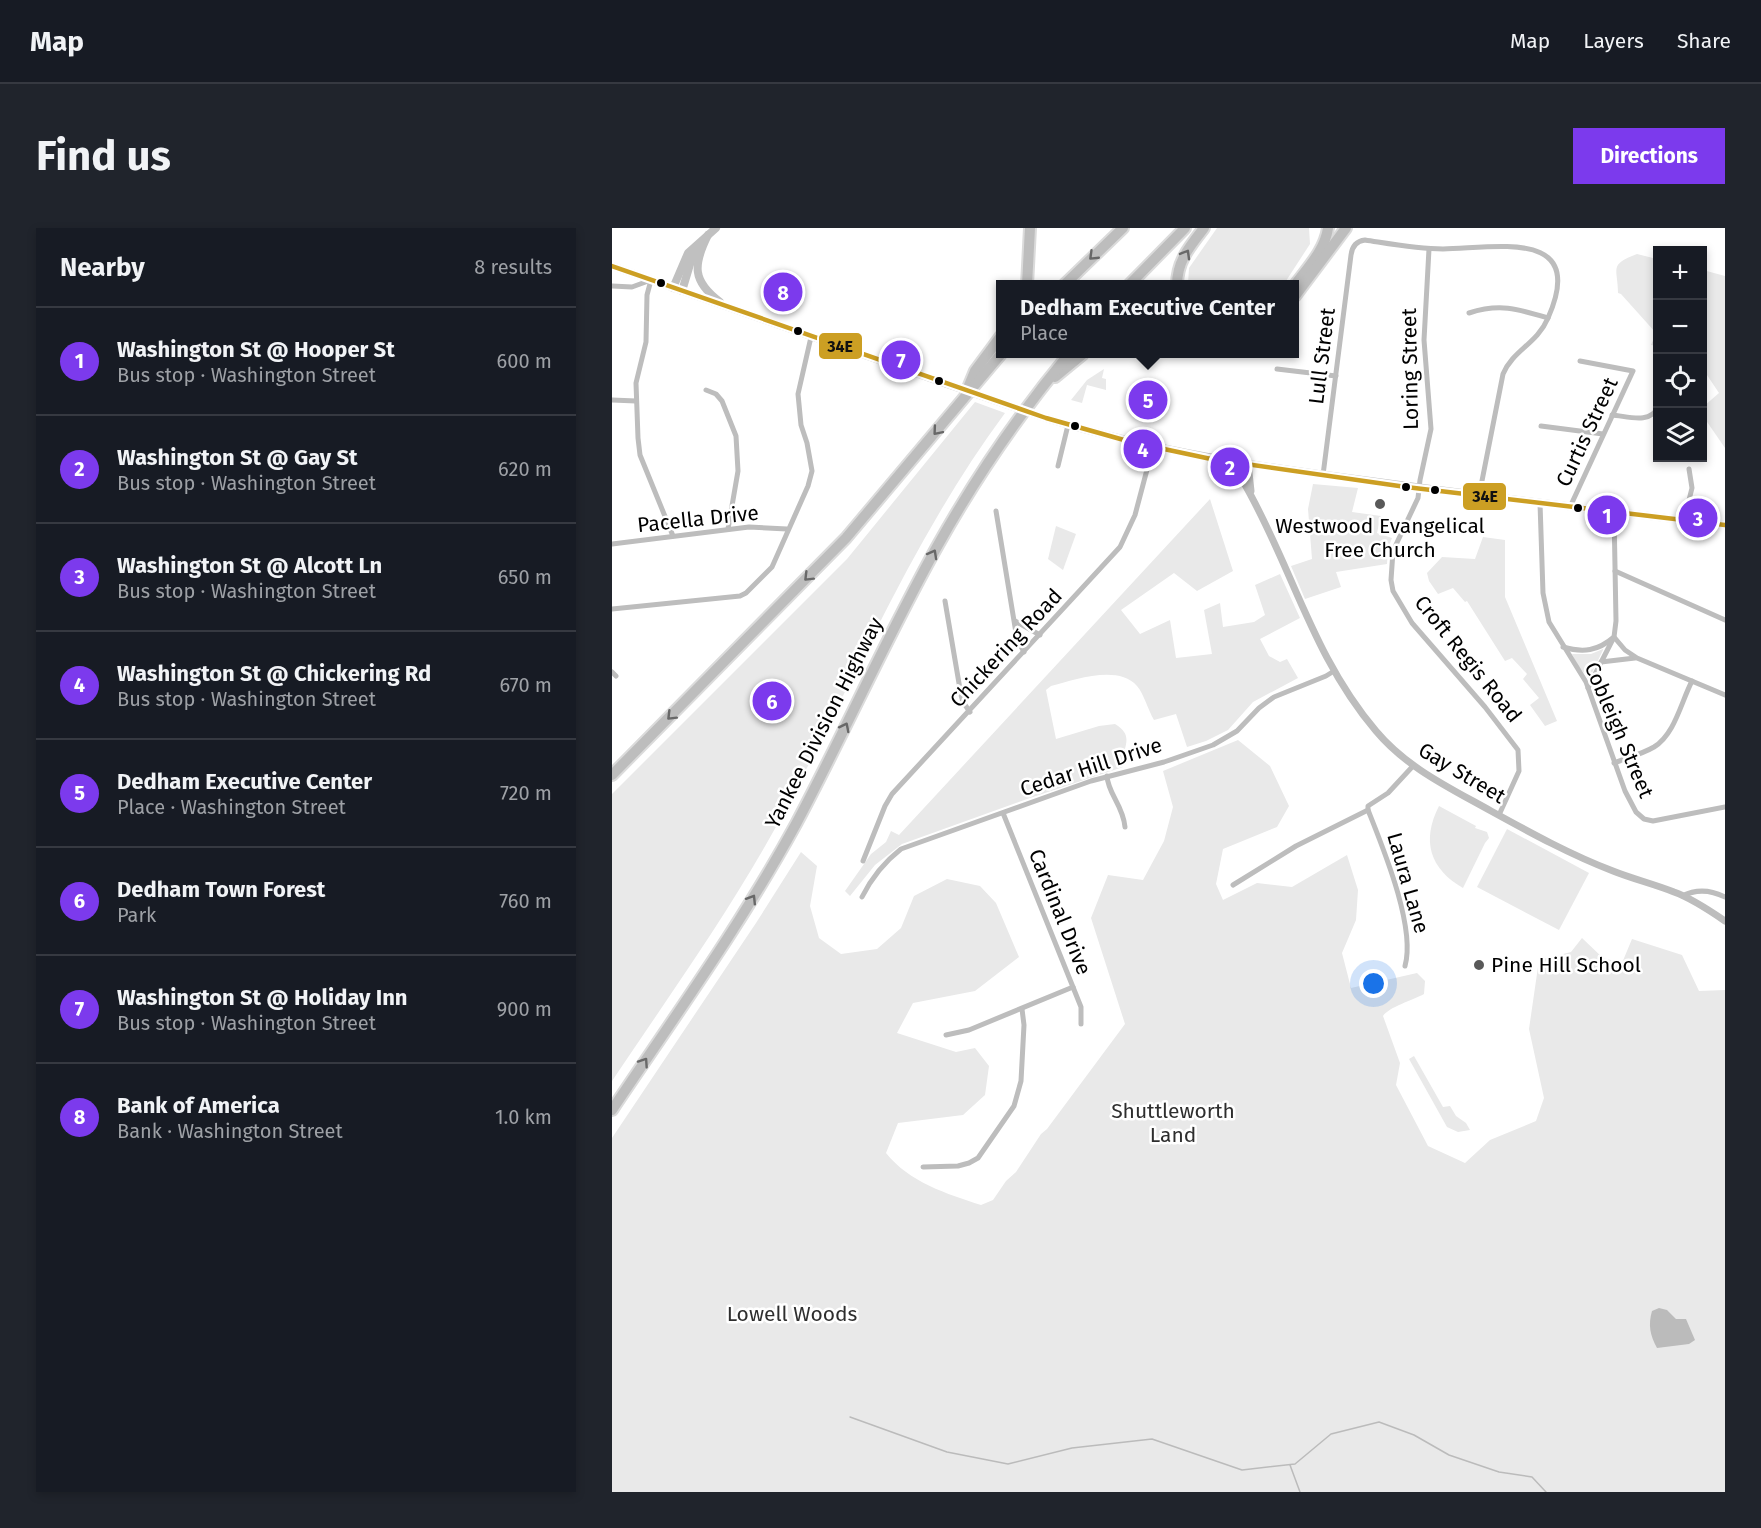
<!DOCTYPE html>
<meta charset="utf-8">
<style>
:root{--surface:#171b24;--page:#20242c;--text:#f1f3f6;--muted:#9ea1a6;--line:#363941;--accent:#7c3aed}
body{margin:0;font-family:"Fira Sans",sans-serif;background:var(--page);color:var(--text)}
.controls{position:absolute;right:18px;top:18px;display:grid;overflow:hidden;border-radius:0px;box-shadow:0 3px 9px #0003}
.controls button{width:54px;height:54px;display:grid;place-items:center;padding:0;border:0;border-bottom:2px solid var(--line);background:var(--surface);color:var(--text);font:30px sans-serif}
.you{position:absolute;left:762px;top:756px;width:21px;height:21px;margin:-15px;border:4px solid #fff;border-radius:50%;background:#1a73e8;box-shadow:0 0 0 9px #1a73e833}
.badge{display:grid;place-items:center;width:39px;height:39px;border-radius:50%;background:var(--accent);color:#fff;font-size:20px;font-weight:700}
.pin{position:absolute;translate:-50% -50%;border:3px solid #fff;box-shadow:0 2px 6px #0006}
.popup{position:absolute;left:384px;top:52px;width:303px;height:78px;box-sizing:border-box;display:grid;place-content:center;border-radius:0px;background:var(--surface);filter:drop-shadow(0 2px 4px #0005);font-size:20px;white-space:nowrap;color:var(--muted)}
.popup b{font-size:22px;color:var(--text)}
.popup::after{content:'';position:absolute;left:50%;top:100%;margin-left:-12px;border:12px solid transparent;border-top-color:var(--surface)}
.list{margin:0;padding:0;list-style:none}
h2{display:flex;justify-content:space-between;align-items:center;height:78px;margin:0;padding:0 24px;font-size:26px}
h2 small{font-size:20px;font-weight:400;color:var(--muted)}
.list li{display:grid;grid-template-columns:39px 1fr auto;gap:18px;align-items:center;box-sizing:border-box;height:108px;padding:0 24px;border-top:2px solid var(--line)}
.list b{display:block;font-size:22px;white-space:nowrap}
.list p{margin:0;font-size:20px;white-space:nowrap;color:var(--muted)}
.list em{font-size:20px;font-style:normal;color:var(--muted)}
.icon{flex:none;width:33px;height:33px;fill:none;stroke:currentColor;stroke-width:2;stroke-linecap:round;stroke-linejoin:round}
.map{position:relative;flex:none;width:1113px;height:1264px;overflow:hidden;border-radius:0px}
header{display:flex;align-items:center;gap:36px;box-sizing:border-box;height:84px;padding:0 30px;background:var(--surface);border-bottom:2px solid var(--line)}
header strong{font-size:28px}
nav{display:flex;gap:33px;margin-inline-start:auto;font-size:21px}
.intro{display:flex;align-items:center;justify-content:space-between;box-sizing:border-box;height:144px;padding:0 36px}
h1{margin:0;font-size:42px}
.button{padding:15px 27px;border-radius:0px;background:var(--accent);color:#fff;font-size:21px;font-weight:700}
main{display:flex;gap:36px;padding:0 36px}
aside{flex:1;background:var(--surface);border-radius:0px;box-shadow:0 3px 9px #0003}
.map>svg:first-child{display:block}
.green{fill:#e9e9e9}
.water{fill:#bbb}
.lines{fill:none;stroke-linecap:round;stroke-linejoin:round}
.stream{stroke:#bbb;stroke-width:1.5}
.motorway-casing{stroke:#dbdbdb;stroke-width:14}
.minor{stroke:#bdbdbd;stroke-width:5}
.tertiary{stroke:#bdbdbd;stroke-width:7}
.secondary{stroke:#c0c0c0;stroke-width:8}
.motorway{stroke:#bdbdbd;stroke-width:10}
.secondary-bridge{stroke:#c0c0c0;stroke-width:8}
.bus-1-casing{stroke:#fff;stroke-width:9}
.bus-1{stroke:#cc9f23;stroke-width:4.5}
.oneway{stroke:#686868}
.bus-dot{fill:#000;stroke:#fff;stroke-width:2}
.poi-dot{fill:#595959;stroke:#fff;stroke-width:2}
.labels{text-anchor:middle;stroke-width:5;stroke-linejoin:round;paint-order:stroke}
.street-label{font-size:21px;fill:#000;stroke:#fff}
.poi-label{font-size:21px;fill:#000;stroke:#fff}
.park-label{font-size:21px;fill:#2e2e2e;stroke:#fff}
.line-badge{stroke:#fff;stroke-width:2}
.pale-badge-label{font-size:16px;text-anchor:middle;font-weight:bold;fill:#111}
</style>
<header>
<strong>Map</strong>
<nav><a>Map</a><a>Layers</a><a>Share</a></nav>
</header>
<div class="intro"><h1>Find us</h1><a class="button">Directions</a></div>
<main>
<aside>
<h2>Nearby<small>8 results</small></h2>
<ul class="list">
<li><span class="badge">1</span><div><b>Washington St @ Hooper St</b><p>Bus stop · Washington Street</p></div><em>600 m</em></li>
<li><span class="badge">2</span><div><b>Washington St @ Gay St</b><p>Bus stop · Washington Street</p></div><em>620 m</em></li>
<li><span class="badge">3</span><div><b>Washington St @ Alcott Ln</b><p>Bus stop · Washington Street</p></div><em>650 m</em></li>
<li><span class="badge">4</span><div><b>Washington St @ Chickering Rd</b><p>Bus stop · Washington Street</p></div><em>670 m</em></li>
<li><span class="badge">5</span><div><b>Dedham Executive Center</b><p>Place · Washington Street</p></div><em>720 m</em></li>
<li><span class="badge">6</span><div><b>Dedham Town Forest</b><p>Park</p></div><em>760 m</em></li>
<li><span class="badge">7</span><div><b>Washington St @ Holiday Inn</b><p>Bus stop · Washington Street</p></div><em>900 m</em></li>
<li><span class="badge">8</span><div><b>Bank of America</b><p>Bank · Washington Street</p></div><em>1.0 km</em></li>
</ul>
</aside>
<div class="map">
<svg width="1113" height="1264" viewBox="0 0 1113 1264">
<rect width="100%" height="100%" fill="#fff"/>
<g class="green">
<path d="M605 0H697L698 16 672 56H576L577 40Z"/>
<path d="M1025 26 1045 31V118L1039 117 1044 105 1009 66 1006 65C1006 40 996 37 1025 26Z"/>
<path d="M1091 42 1113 48V220L1091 188V179L1107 165 1091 141Z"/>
<path d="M492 141 490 150 494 151V162L475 157 470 175 459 172 475 152Z"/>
<path d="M363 174 393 185C301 309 243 451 171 586 121 679 59 765 0 853V566L235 331Z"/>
<path d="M701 256 746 260 740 284 769 288 765 305 780 310 776 321 775 336 724 344 729 359 693 371 679 338 700 331 696 281Z"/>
<path d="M598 271 621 343 585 363 562 345 509 382 528 406 558 392 564 430 600 426 592 382 608 375 611 399 642 394 653 387 643 357 668 346 688 390 648 411 657 428 668 434 675 431 686 450 641 474 616 502 594 513 575 519 564 486 542 492C536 482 532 466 525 458 506 436 462 452 439 458L434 462 444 511 487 498 503 496C525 509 508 521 511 539L415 571 290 616 263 637 238 668 233 663 259 626 274 614 279 603 287 607Z"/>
<path d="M444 298 464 306 451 342 436 331Z"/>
<path d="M871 309 893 312V369L945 493 933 498 918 477 927 470 911 451 915 446 900 430 893 433 855 373 853 374 841 360 826 366 817 353 815 345 830 329 863 331Z"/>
<path d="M991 421V422L977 451 966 438 960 426H979Z"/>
<path d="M626 512 658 538 677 578 665 599 611 621 604 656 611 672 645 655 680 659 735 627 746 662 744 692 730 725 739 760 805 745 813 753 812 766C801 772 777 779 771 788L788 835 784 857 816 918 853 935 878 912 924 893 932 870 917 801 927 732 959 724 970 710 991 730 1010 735 1020 711 1070 727 1087 763 1113 762V1264H0V910L144 695 189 624 205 638 198 678 207 710 229 726 265 721 289 700 302 668 335 651 368 658 384 675 407 729 363 763 301 775 285 805 344 824 363 820 377 838 373 867 351 887 286 895 274 925C297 954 335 966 369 977L381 972 394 953 404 944 429 906 435 901 513 796 479 690 496 647 531 652 552 613 561 579 551 543Z"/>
<path d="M827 578 864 598 863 600 875 604 877 610 873 615 851 660C818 641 809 613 827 578Z"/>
<path d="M895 601 977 645 947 702 865 659Z"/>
<path d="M802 828 831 879 838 878 844 888 854 895 858 902 846 904 835 899 797 831Z"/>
</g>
<path class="water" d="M1047 1080 1055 1082 1064 1091H1074L1083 1112 1077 1116 1045 1120C1038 1107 1036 1097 1040 1083Z"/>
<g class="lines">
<g class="stream">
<path d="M238 1189 335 1224 396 1236 460 1220 540 1211 630 1242 683 1236 719 1206 767 1194 802 1207 837 1227 887 1244 920 1249 934 1264"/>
<path d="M678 1237 688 1264"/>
</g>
<defs>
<g id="motorway">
<path d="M415 57 418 0"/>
<path d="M452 57 511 0"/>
<path d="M517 57 573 0"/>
<path d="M565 57C565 33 578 18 592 0"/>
<path d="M683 57C696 39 713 22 716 0"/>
<path d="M683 68 734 0"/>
<path d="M443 149 471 126"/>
<path d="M356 160 363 143 389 108"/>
<path d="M0 547 234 310 389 126"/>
<path d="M0 882C63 788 130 695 184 596 233 504 275 408 326 317 364 249 408 185 457 126"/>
</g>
</defs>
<use href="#motorway" class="motorway-casing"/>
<g class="minor">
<path d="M817 21 812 112 819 201 808 252 806 270 781 323 779 352 781 363 800 395 873 479 906 522 907 543 887 587"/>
<path d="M39 52 35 67 34 114 24 155 26 210 28 227 61 308"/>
<path d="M0 58 20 59 39 52"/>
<path d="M857 85C888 75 906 81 936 90"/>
<path d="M665 141 724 148"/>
<path d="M94 162 104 166 110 173 124 208 126 243 116 301"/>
<path d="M0 172 24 173"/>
<path d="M1000 187C1015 188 1038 197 1046 179"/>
<path d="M929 198 991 206"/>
<path d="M446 238 456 197"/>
<path d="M711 247 739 27C740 19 744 13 753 12 779 16 805 21 831 21 885 20 976 0 936 90 925 116 901 122 891 146L867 268"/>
<path d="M928 275 931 365 937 394 974 454 1013 563 1024 584 1032 591 1041 593 1113 579"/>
<path d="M958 279 1021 143 968 133"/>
<path d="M384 283 405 411 412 424"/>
<path d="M1072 292 1080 260 1077 241"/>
<path d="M0 316 137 299 175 301"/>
<path d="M1003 343 1113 392"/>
<path d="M333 373 349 467 351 474 358 484"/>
<path d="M0 381 128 368 134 365 160 339 196 258 200 243 195 215 189 197 186 166 199 109"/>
<path d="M403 393 428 407"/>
<path d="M951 419C971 425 986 423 1002 409L1004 393 1002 284"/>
<path d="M989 434 1023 430"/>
<path d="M0 444 4 448"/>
<path d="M976 460 1002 409 1013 422 1025 430 1113 467"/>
<path d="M1002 535C1015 530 1030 526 1042 519 1063 506 1069 474 1080 453"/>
<path d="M495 548C496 566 511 577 513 599"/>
<path d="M756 582C771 620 804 699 793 738"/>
<path d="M391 585 469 779V796"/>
<path d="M251 633 273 578 280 566 508 319 523 287 541 219"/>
<path d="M621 657 684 618 756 582V578L776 565 801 538"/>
<path d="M1070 668C1084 661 1099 662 1113 669"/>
<path d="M250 669C260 649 271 635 289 621L479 553 552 534 601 517 625 503 647 480 662 469 714 448 722 443"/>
<path d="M334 807 357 802 461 759"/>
<path d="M311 939 346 938 357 935 366 930 402 878 409 853 412 797 410 781"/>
</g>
<g class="tertiary">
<path d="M627 234 632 255C680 338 700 428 764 503 795 540 838 560 879 583 919 605 959 627 1001 643 1021 651 1042 656 1062 664 1079 670 1097 682 1113 693"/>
<path d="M636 236 639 263"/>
</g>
<g class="secondary">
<path d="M96 7C81 37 80 53 108 74"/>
<path d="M0 38 335 156"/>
<path d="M61 60 76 25 104 0"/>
<path d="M70 63 79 33 85 23"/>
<path d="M373 169 396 177"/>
<path d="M434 190C540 223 648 239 758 253 876 269 995 283 1113 297"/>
</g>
<use href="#motorway" class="motorway"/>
<g class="secondary-bridge">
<path d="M335 156 373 169"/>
<path d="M396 177 434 190"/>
</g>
<defs>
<path id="bus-1" d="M0 38 434 190 519 214 599 231 794 259 1113 297"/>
</defs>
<use href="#bus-1" class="bus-1-casing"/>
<use href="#bus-1" class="bus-1"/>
</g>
<defs><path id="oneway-chevron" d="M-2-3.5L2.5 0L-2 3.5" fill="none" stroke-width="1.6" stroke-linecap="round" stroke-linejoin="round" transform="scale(1.5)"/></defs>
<g class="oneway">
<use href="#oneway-chevron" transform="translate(574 26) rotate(-60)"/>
<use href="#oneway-chevron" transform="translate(481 28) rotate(136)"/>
<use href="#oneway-chevron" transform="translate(325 203) rotate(130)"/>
<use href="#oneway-chevron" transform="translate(321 326) rotate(-61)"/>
<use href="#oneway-chevron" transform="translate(196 349) rotate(135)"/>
<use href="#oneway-chevron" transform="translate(59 488) rotate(135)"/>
<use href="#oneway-chevron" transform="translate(233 499) rotate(-63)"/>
<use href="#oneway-chevron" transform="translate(140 671) rotate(-58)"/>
<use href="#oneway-chevron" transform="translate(32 834) rotate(-56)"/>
</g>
<g class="bus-dot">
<circle cx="49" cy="55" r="5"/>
<circle cx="186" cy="103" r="5"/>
<circle cx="327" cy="153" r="5"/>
<circle cx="463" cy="198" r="5"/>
<circle cx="794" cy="259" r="5"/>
<circle cx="823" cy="262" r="5"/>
<circle cx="966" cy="280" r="5"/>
</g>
<g class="poi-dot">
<circle cx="768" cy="276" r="6"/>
<circle cx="867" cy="737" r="6"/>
</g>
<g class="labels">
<g class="street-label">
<text transform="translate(710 128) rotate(-83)" y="7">Lull Street</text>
<text transform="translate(798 141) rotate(-91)" y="7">Loring Street</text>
<text transform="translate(975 204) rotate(-65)" y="7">Curtis Street</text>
<text transform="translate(86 291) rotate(-6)" y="7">Pacella Drive</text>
<text transform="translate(394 420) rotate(-47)" y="7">Chickering Road</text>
<text transform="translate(856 431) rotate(51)" y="7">Croft Regis Road</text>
<text transform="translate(212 495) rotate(-63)" y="7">Yankee Division Highway</text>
<text transform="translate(1007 502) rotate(67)" y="7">Cobleigh Street</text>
<text transform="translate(479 539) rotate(-18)" y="7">Cedar Hill Drive</text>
<text transform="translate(850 545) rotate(31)" y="7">Gay Street</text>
<text transform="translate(796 655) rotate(74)" y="7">Laura Lane</text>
<text transform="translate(448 684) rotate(68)" y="7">Cardinal Drive</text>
</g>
<g class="poi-label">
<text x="768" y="305">Westwood Evangelical<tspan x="768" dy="24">Free Church</tspan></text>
<text x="879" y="744" text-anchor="start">Pine Hill School</text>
</g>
<g class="park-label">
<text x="561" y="890">Shuttleworth<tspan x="561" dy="24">Land</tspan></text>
<text x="180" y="1093">Lowell Woods</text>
</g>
</g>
<g class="line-badge">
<rect x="206" y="104" width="45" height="28" rx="6" fill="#cc9f23"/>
<rect x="850" y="254" width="45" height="29" rx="6" fill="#cc9f23"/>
</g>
<g class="pale-badge-label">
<text x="228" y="124">34E</text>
<text x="873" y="274">34E</text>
</g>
</svg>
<div class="controls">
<button>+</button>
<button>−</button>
<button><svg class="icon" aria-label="locate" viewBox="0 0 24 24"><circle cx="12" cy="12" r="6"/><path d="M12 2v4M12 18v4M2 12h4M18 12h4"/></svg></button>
<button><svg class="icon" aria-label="layers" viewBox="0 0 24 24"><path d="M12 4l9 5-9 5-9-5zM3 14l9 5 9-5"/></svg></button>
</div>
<div class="you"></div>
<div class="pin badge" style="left:995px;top:287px">1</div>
<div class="pin badge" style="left:618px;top:239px">2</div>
<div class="pin badge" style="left:1086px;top:290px">3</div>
<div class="pin badge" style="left:531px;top:221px">4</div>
<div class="pin badge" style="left:536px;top:172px">5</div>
<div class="popup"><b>Dedham Executive Center</b>Place</div>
<div class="pin badge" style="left:160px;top:473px">6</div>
<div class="pin badge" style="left:289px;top:132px">7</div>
<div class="pin badge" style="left:171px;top:64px">8</div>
</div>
</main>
